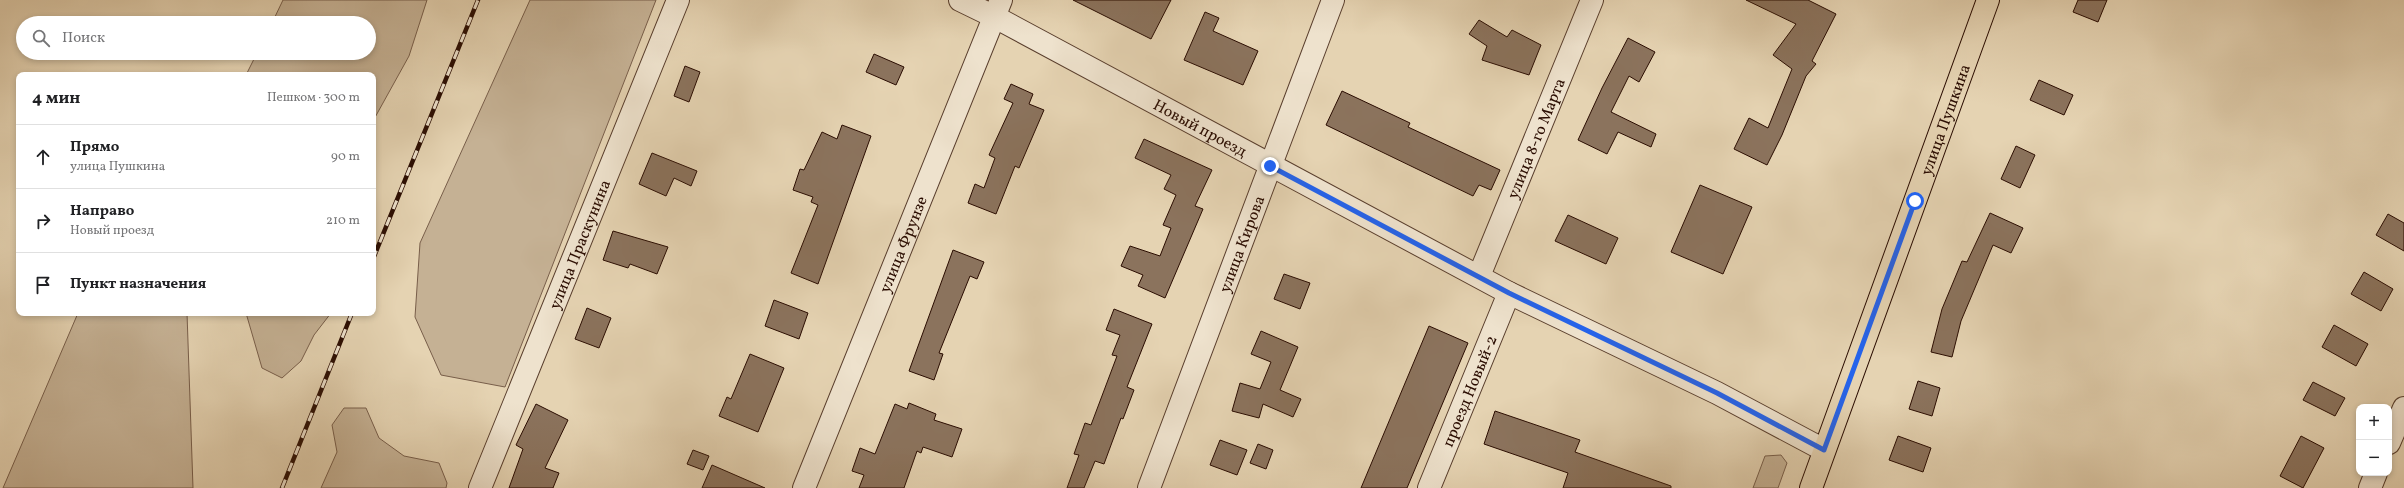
<!DOCTYPE html>
<html lang="ru">
<meta charset="utf-8">
<style>
:root{--surface:#fff;--page:#f6f6f6;--text:#202124;--muted:#757577;--line:#e0e0e0}
body{margin:0;font-family:Vollkorn,serif;background:var(--page);color:var(--text)}
.controls{position:absolute;right:12px;bottom:12px;display:grid;overflow:hidden;border-radius:8px;box-shadow:0 2px 6px #0003}
.controls button{width:36px;height:36px;display:grid;place-items:center;padding:0;border:0;border-bottom:1px solid var(--line);background:var(--surface);color:var(--text);font:20px sans-serif}
.stop{position:absolute;width:12px;height:12px;margin:-9px;border:3px solid #2563eb;border-radius:50%;background:#fff}
.stop.end{background:#2563eb;border-color:#fff;box-shadow:0 1px 4px #0008}
.list{margin:0;padding:0;list-style:none}
h2{display:flex;justify-content:space-between;align-items:center;height:52px;margin:0;padding:0 16px;font-size:17px}
h2 small{font-size:13px;font-weight:400;color:var(--muted)}
.list li{display:grid;grid-template-columns:26px 1fr auto;gap:12px;align-items:center;box-sizing:border-box;height:64px;padding:0 16px;border-top:1px solid var(--line)}
.list b{display:block;font-size:15px;white-space:nowrap}
.list p{margin:0;font-size:13px;white-space:nowrap;color:var(--muted)}
.list em{font-size:13px;font-style:normal;color:var(--muted)}
.icon{flex:none;width:22px;height:22px;fill:none;stroke:currentColor;stroke-width:2;stroke-linecap:round;stroke-linejoin:round}
.map{position:relative;flex:none;width:2404px;height:488px;overflow:hidden}
.search{position:absolute;background:var(--surface);box-shadow:0 2px 6px #0003;left:16px;top:16px;width:360px;height:44px;display:flex;align-items:center;gap:10px;box-sizing:border-box;padding:0 14px;border-radius:22px;color:var(--muted);font-size:15px}
.panel{position:absolute;background:var(--surface);box-shadow:0 2px 6px #0003;left:16px;top:72px;width:360px;height:244px;border-radius:8px}
.map>svg:first-child{display:block}
.green{fill:#c5b194;stroke:#785e4a}
.building{fill:#8b735d;stroke:#2a0c01}
.lines{fill:none;stroke-linecap:round;stroke-linejoin:round}
.minor-casing{stroke:#593e2d;stroke-width:24}
.major-casing{stroke:#2a0c01;stroke-width:24}
.minor{stroke:#eee2cd;stroke-width:22}
.major{stroke:#e5d3b2;stroke-width:22}
.rail-casing{stroke:#2a0c01;stroke-width:4.5}
.rail{stroke:#eee2cd;stroke-width:3;stroke-dasharray:9;stroke-linecap:butt}
.route{stroke:#2563eb;stroke-width:5}
.labels{text-anchor:middle;stroke-width:3.5;stroke-linejoin:round;paint-order:stroke}
.street-label{font-size:16px;fill:#2a0c01;stroke:#eee2cd}
</style>
<div class="map">
<svg width="2404" height="488" viewBox="0 0 2404 488">
<rect width="100%" height="100%" fill="#e5d3b2"/>
<filter id="stains"><feTurbulence type="fractalNoise" baseFrequency=".005" numOctaves="4"/><feColorMatrix values="0 0 0 0 .2 0 0 0 0 .09 0 0 0 0 .02 0 0 0 .5 -.17"/></filter>
<radialGradient id="worn" r=".72"><stop offset=".6" stop-color="#630" stop-opacity="0"/><stop offset="1" stop-color="#630" stop-opacity=".3"/></radialGradient>
<g class="green">
<path d="M283 0H427L409 56 373 121V75H246L257 53H369V23H272Z"/>
<path d="M530 0H656L505 387 441 375 415 317 420 243Z"/>
<path d="M78 313H187L193 488H3Z"/>
<path d="M246 313H331L314 335 301 361 282 378 262 368Z"/>
<path d="M344 408H366L379 438 404 456 439 463 447 483 446 488H321L337 452 332 425Z"/>
<path d="M1781 455 1787 463 1778 488H1753L1765 456Z"/>
</g>
<g class="building">
<path d="M1073 0H1171L1151 39Z"/>
<path d="M1746 0H1808L1836 14 1812 61 1816 64 1806 76 1782 135 1767 165 1734 149 1749 118 1768 128 1792 69 1773 55 1796 24Z"/>
<path d="M2078 0H2107L2098 22 2073 12Z"/>
<path d="M1205 12 1219 18 1213 31 1258 51 1243 85 1184 60Z"/>
<path d="M1479 20 1507 37 1512 30 1541 45 1529 75 1482 60 1487 46 1469 34Z"/>
<path d="M1628 38 1655 52 1639 82 1629 76 1611 112 1656 134 1651 147 1618 132 1607 154 1578 140 1602 88Z"/>
<path d="M874 54 904 67 896 85 866 72Z"/>
<path d="M685 66 700 72 689 102 674 96Z"/>
<path d="M2039 80 2073 95 2064 115 2030 100Z"/>
<path d="M1011 84 1033 94 1029 104 1044 110 1019 168 1015 166 996 214 968 203 975 184 984 188 995 158 989 155 1013 103 1004 99Z"/>
<path d="M1342 91 1410 123 1408 127 1500 170 1491 190 1479 185 1473 196 1326 125Z"/>
<path d="M842 125 871 136 818 284 791 273 818 205 811 202 813 197 793 190 800 169 804 170 822 132 837 139Z"/>
<path d="M1144 139 1212 170 1195 206 1203 209 1165 298 1138 286 1143 275 1121 266 1130 246 1160 256 1171 228 1163 225 1176 195 1164 189 1171 175 1135 158Z"/>
<path d="M2016 146 2035 155 2020 188 2001 179Z"/>
<path d="M652 153 697 171 691 186 674 178 666 196 639 184Z"/>
<path d="M1700 185 1752 207 1723 274 1671 252Z"/>
<path d="M1990 213 2023 228 2011 253 1993 245 1961 321 1952 357 1931 352 1942 309 1962 261 1967 262Z"/>
<path d="M2388 214 2404 223V251L2376 235Z"/>
<path d="M1568 215 1618 238 1606 264 1555 241Z"/>
<path d="M613 231 668 247 657 274 630 264 628 268 603 260Z"/>
<path d="M953 250 984 262 977 279 970 276 939 353 943 354 934 380 909 371Z"/>
<path d="M2364 272 2393 289 2381 311 2351 294Z"/>
<path d="M1284 274 1310 283 1300 309 1274 299Z"/>
<path d="M774 300 808 313 799 339 765 326Z"/>
<path d="M587 308 611 318 599 348 575 339Z"/>
<path d="M1114 309 1152 324 1127 387 1134 390 1123 419 1121 418 1104 464 1095 461 1084 488H1067L1079 455 1074 454 1085 423 1091 425 1117 356 1112 355 1120 335 1106 330Z"/>
<path d="M2334 325 2368 344 2356 366 2322 347Z"/>
<path d="M1429 326 1468 343 1407 488H1361Z"/>
<path d="M1261 331 1298 347 1280 390 1301 399 1293 417 1263 404 1259 418 1232 411 1240 383 1260 389 1271 362 1251 354Z"/>
<path d="M750 354 784 368 758 432 719 416 727 397 731 399Z"/>
<path d="M1918 381 1940 388 1932 416 1909 409Z"/>
<path d="M2313 382 2345 398 2335 416 2303 400Z"/>
<path d="M909 403 936 414 934 420 962 429 952 457 923 447 921 453 917 451 904 488H859L864 475 852 471 860 448 875 454 895 404 907 409Z"/>
<path d="M536 404 568 420 545 468 559 473 553 488H509L523 449 516 445Z"/>
<path d="M1495 411 1580 440 1575 452 1671 486V488H1563L1568 473 1484 444Z"/>
<path d="M1898 436 1931 448 1923 472 1889 460Z"/>
<path d="M2301 436 2324 448 2303 488 2280 476Z"/>
<path d="M1220 440 1247 450 1237 475 1210 465Z"/>
<path d="M1258 444 1273 450 1266 469 1250 463Z"/>
<path d="M693 450 709 456 703 470 687 464Z"/>
<path d="M712 465 765 488H702Z"/>
</g>
<g class="lines">
<defs>
<g id="minor">
<path id="s1" d="M960 0 995 17 1509 293 1717 393 1824 450"/>
<path id="s2" d="M1479 276 1592 0"/>
<path d="M2389 443 2404 408"/>
<path id="s3" d="M480 488 678 0"/>
<path id="s4" d="M804 488 1001 0"/>
<path id="s5" d="M1149 488 1333 0"/>
<path id="s6" d="M1429 488 1509 293"/>
<path d="M2370 488 2376 473"/>
</g>
<g id="major">
<path id="s7" d="M1811 488 1988 0"/>
</g>
</defs>
<use href="#minor" class="minor-casing"/>
<use href="#major" class="major-casing"/>
<use href="#minor" class="minor"/>
<use href="#major" class="major"/>
<defs>
<g id="rail">
<path d="M373 259 478 0"/>
<path d="M282 488 352 313"/>
</g>
</defs>
<use href="#rail" class="rail-casing"/>
<use href="#rail" class="rail"/>
</g>
<g class="lines">
<path class="route" d="M1270 166 1509 293 1717 393 1824 450 1915 201"/>
</g>
<g class="labels">
<g class="street-label">
<text dy="6" stroke="none"><textPath href="#s7" startOffset="392">улица Пушкина</textPath></text>
<text dy="6" stroke="none"><textPath href="#s1" startOffset="272">Новый проезд</textPath></text>
<text dy="6" stroke="none"><textPath href="#s2" startOffset="149">улица 8-го Марта</textPath></text>
<text dy="6" stroke="none"><textPath href="#s3" startOffset="263">улица Праскунина</textPath></text>
<text dy="6" stroke="none"><textPath href="#s4" startOffset="263">улица Фрунзе</textPath></text>
<text dy="6" stroke="none"><textPath href="#s5" startOffset="261">улица Кирова</textPath></text>
<text dy="6" stroke="none"><textPath href="#s6" startOffset="105">проезд Новый-2</textPath></text>
</g>
</g>
<rect width="100%" height="100%" filter="url(#stains)"/>
<rect width="100%" height="100%" fill="url(#worn)"/>
</svg>
<div class="controls">
<button>+</button>
<button>−</button>
</div>
<div class="stop" style="left:1915px;top:201px"></div>
<div class="stop end" style="left:1270px;top:166px"></div>
<div class="search"><svg class="icon" aria-label="search" viewBox="0 0 24 24"><circle cx="10" cy="10" r="6"/><path d="M15 15l6 6"/></svg>Поиск</div>
<section class="panel">
<h2>4 мин<small>Пешком · 300 m</small></h2>
<ul class="list">
<li><svg class="icon" aria-label="ahead" viewBox="0 0 24 24"><path d="M12 20V5M6 11l6-6 6 6"/></svg><div><b>Прямо</b><p>улица Пушкина</p></div><em>90 m</em></li>
<li><svg class="icon" aria-label="right" viewBox="0 0 24 24"><path d="M7 20v-9h11M14 6l5 5-5 5"/></svg><div><b>Направо</b><p>Новый проезд</p></div><em>210 m</em></li>
<li><svg class="icon" aria-label="arrive" viewBox="0 0 24 24"><path d="M6 21V4h12l-3 4 3 4H6"/></svg><div><b>Пункт назначения</b></div></li>
</ul>
</section>
</div>
